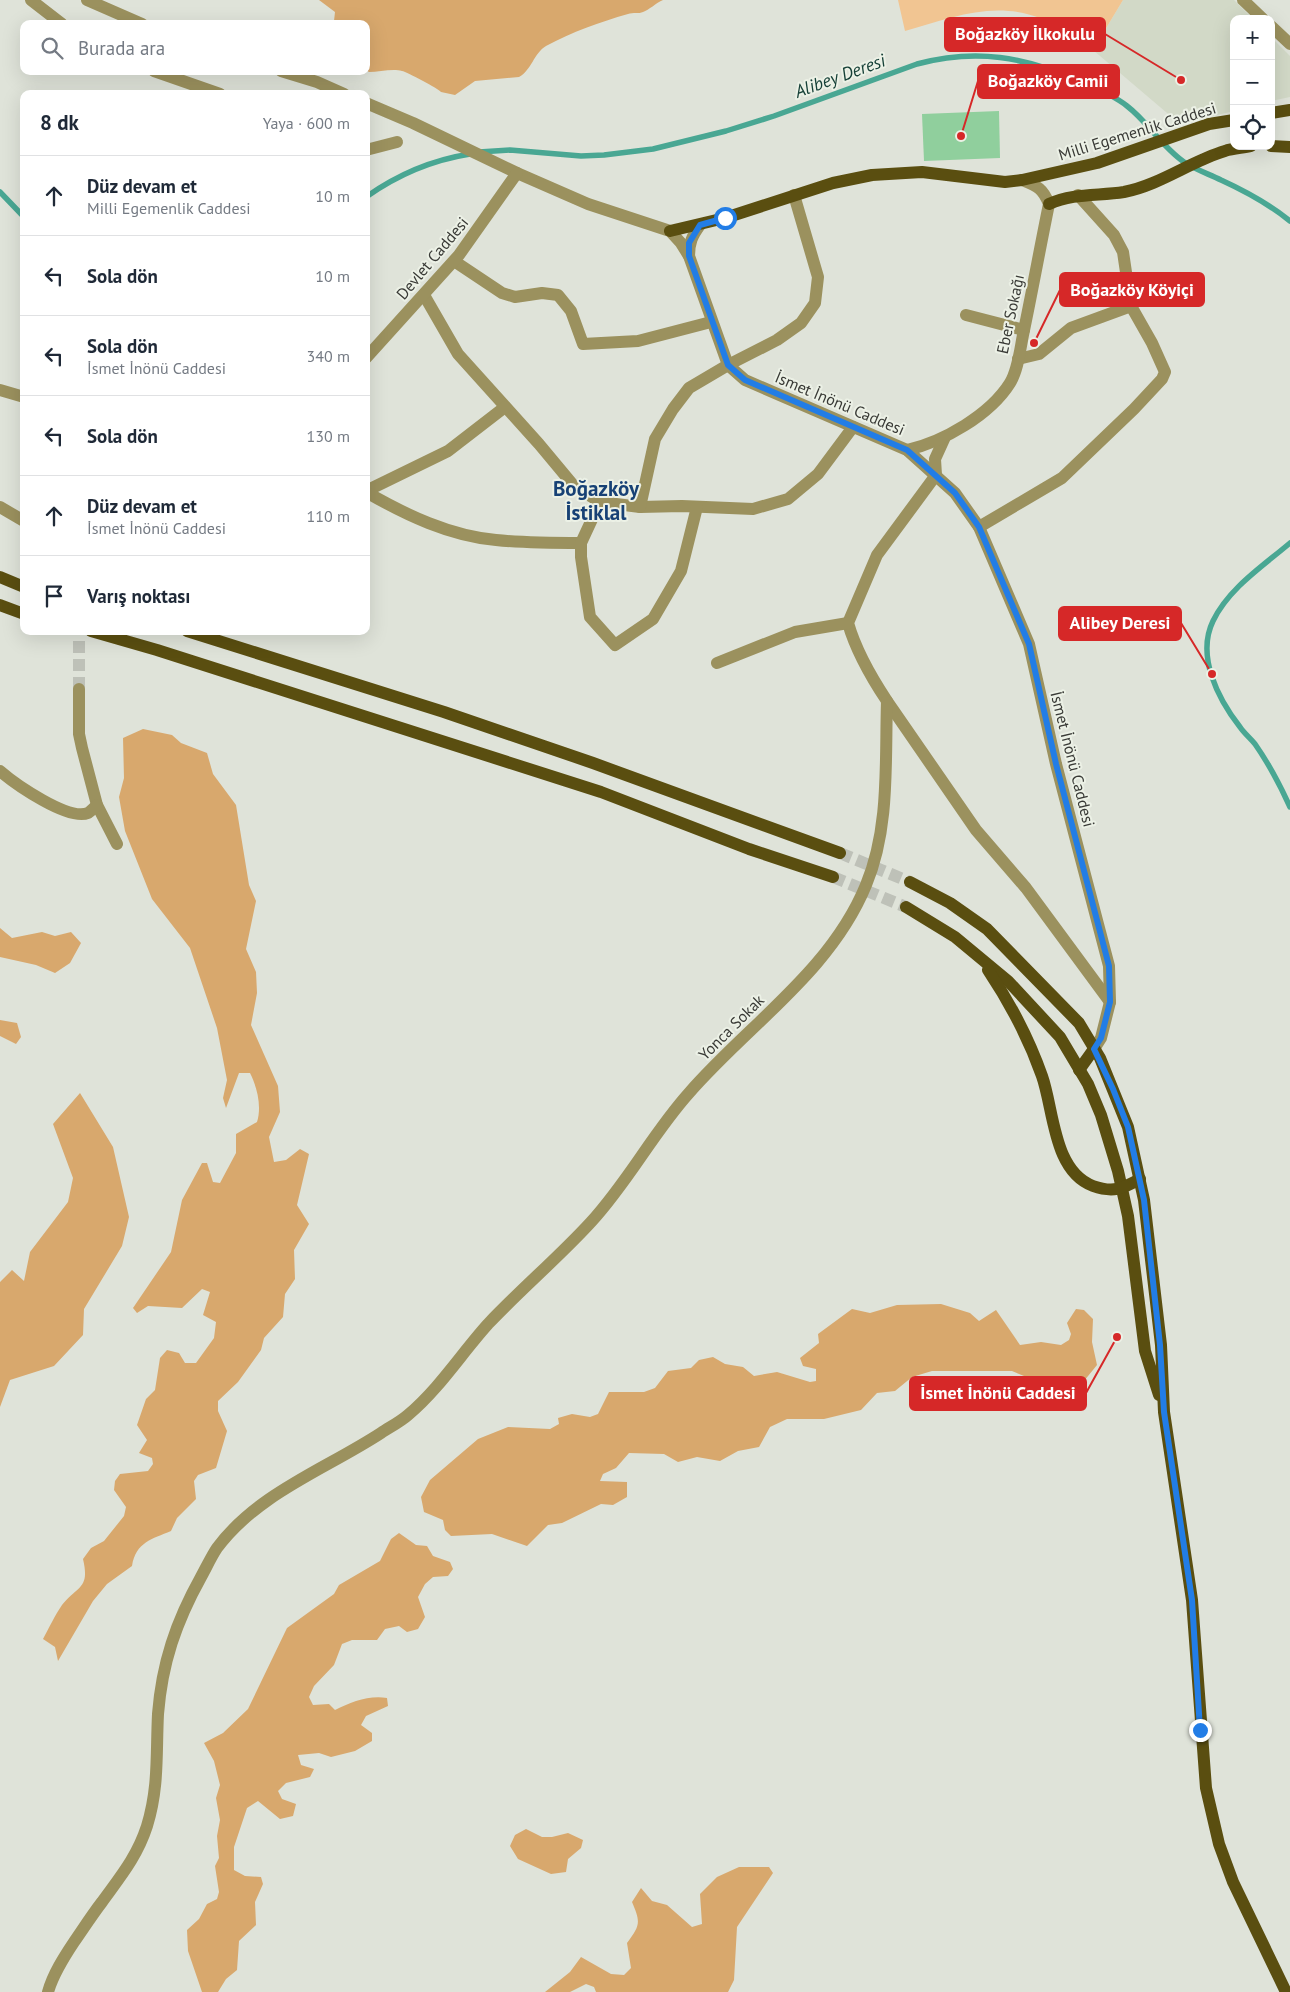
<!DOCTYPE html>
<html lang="tr">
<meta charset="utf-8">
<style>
:root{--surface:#fff;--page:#f2f2f3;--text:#1f2937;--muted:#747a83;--line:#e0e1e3}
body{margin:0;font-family:"PT Sans",sans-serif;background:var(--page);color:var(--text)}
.controls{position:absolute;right:15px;top:15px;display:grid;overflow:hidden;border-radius:10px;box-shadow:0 5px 20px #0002}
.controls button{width:45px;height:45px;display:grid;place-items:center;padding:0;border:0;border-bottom:1px solid var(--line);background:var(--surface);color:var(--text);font:25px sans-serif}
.stop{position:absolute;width:15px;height:15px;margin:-11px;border:4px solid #227de6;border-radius:50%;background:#fff}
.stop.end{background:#227de6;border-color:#fff;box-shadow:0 1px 5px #0008}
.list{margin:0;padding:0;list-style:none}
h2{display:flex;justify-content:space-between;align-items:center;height:65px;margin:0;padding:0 20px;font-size:21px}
h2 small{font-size:16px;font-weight:400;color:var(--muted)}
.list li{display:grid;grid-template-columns:32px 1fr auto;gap:15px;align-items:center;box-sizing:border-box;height:80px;padding:0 20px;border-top:1px solid var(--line)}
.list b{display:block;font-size:19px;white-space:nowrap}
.list p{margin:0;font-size:16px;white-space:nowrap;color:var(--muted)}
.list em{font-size:16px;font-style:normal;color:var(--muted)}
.icon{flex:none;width:28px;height:28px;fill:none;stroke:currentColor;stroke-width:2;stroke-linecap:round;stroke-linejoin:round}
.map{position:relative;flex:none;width:1290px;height:1992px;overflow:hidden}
.search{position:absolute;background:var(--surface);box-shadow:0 5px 20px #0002;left:20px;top:20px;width:350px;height:55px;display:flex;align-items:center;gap:12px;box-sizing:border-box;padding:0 18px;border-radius:10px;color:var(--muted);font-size:19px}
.panel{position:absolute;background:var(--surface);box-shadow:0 5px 20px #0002;left:20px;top:90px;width:350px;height:545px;border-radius:10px}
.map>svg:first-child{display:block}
.built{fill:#d2d9c7}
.green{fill:#f1c592}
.forest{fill:#d8a86d}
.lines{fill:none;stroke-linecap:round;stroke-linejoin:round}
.stream{stroke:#49a793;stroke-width:5.5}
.building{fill:#90cf9d}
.minor-tunnel{stroke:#bec1b8;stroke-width:12;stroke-dasharray:12 6;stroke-linecap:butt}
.major-tunnel{stroke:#bec1b8;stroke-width:12;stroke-dasharray:12 6;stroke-linecap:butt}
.minor{stroke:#9b915e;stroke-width:12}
.major{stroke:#5a4e10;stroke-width:12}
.route{stroke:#227de6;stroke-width:6}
.labels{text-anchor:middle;stroke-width:4;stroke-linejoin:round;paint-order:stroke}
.street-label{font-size:16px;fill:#393a36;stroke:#ecf1e6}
.water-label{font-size:18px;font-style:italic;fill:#164037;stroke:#ecf1e6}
.district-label{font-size:21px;font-weight:bold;fill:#174175;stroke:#ecf1e6}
.leader{fill:none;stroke:#d62828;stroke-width:2}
.callout-dot{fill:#d62828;stroke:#ecf1e6;stroke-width:2}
.callout{fill:#d62828;stroke:#d62828;stroke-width:2}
.callout-label{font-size:18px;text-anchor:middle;font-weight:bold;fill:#fff}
</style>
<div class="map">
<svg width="1290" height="1992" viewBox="0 0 1290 1992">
<rect width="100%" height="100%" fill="#dfe3d9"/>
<g class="built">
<path d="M1123 0H1234L1253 19H1234V111L1180 124 1093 50Z"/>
<path d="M1271 37 1290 56V97L1271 101Z"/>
</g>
<path class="green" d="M898 0H1123L1093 50C1077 40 1057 25 1040 18 993 0 951 18 905 31Z"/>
<g class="forest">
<path d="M319 0H663C656 3 649 10 643 12 639 14 633 12 628 14 600 22 572 32 546 46 534 53 531 71 519 77L475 81 455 95 441 92C439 89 407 72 402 71 393 68 379 72 369 72L366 70V24H324L334 21 335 12Z"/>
<path d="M143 729 172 735 181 743 207 753 213 774 236 805 249 885 256 901 246 949 256 972 257 993 251 1025 278 1086 280 1112 269 1137 274 1162 286 1160 300 1149 309 1154 297 1205 309 1224 294 1250 295 1279 285 1294 283 1317 264 1338 261 1350 238 1382 218 1401V1411L227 1431 216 1468 198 1475 194 1481 196 1499 177 1518 171 1531C152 1539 136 1542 132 1566L107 1584 93 1601 58 1661 55 1647 43 1639C49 1628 55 1615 62 1605 78 1585 90 1589 83 1559L91 1548 104 1541 124 1516 126 1507 114 1490 115 1481 120 1474 148 1471 153 1464 152 1458 139 1453 147 1440 137 1425 146 1399 155 1390 160 1358 167 1350 179 1353 185 1363H196L214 1338 216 1322 203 1315 210 1292 202 1289 182 1308 148 1306 137 1313 133 1308 171 1252 182 1200 202 1163H207L213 1182 220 1183 236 1153V1134L257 1122C262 1106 257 1087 250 1073H239L226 1108 223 1098 227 1080 217 1028 190 948 152 899 125 831 119 797 124 778 123 738Z"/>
<path d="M0 928 12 938 42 932 55 936 71 932 81 943 70 963 55 973 36 965 0 957Z"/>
<path d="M0 1020 17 1023 21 1037 16 1044 0 1036Z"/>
<path d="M80 1093 113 1147 129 1217 122 1246 84 1309 83 1335 54 1366 10 1380 0 1407V1282L12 1270 24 1281 30 1252 68 1202 73 1178 53 1124Z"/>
<path d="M941 1304 970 1313 979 1321 996 1310 1020 1345 1041 1342 1061 1345 1069 1340 1071 1334 1067 1323 1076 1309 1084 1310 1093 1319 1092 1342 1097 1365 1084 1381 1070 1383 1061 1376H1024L1012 1371H932L912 1377 895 1391 877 1393 861 1410 824 1419H787L770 1427 759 1447 738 1451 720 1461 697 1457 678 1462 664 1454 629 1453 616 1468 603 1474 600 1481 627 1482V1497L613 1505 601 1504 562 1523 548 1525 527 1546 492 1534 451 1536 445 1530 443 1520 424 1512 421 1497 430 1480 478 1439 508 1427 550 1429 559 1424 558 1418 572 1414 590 1417 598 1414 609 1392H644L655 1388 668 1371 691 1368 699 1360 713 1357 725 1364 743 1367 754 1376 777 1372 810 1382 816 1381V1369L803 1366 800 1358 819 1343 818 1334 852 1309 870 1313 897 1305Z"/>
<path d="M399 1533 416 1545 427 1546 433 1556 450 1562 453 1569 448 1576 433 1577 425 1584 418 1597 425 1617 418 1629 407 1632 399 1626 385 1629 377 1640H352L342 1644 334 1665 314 1686 309 1697 313 1705 329 1704 335 1710C351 1702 369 1695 387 1698L388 1706 366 1716 361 1725 372 1733V1741L355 1751 331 1757 319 1753 298 1755 301 1765 314 1769 310 1777 286 1783 278 1791 282 1799 296 1804 293 1816 280 1819 258 1801 247 1808 234 1847V1870L245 1876 261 1877 263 1884 255 1902 256 1925 239 1941 237 1970 226 1979 218 1992H202L188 1951 187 1930 199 1919 207 1904 217 1899 219 1892 215 1866 219 1858 217 1836 220 1820 216 1798 220 1785 214 1761 204 1743 223 1733 248 1709 287 1628 334 1594 339 1585 380 1561 391 1539Z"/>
<path d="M526 1829 542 1837H552L568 1833 583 1840 581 1848 568 1859 566 1872 551 1874 518 1859 510 1846 515 1835Z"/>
<path d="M739 1867H769L773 1873 737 1927 734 1980 728 1992H596L594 1987 586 1984 570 1992H545L570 1972 581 1957 611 1974 624 1975 631 1968 627 1943C640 1925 641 1923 632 1902L641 1888 652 1901 667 1905 692 1927 702 1924 700 1894 717 1877Z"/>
</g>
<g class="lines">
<g class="stream">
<path d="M479 152 510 150 581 156 604 155 653 149 726 131 774 116 917 64C977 48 1024 57 1080 81 1096 88 1113 95 1127 106 1148 122 1161 146 1184 162 1196 170 1209 174 1221 180 1245 191 1269 204 1290 221"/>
<path d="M0 192 24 217"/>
<path d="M366 197C397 175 432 160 470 154"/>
<path d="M1290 543C1263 566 1229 588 1213 621 1196 656 1218 699 1240 727 1244 733 1250 738 1255 744 1269 764 1280 785 1290 807"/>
</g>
</g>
<path class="building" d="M999 111 1000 158 924 161 922 114Z"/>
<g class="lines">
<path class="minor-tunnel" d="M79 689V631"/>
<g class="major-tunnel">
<path d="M840 853 910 882"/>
<path d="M833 877 906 907"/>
</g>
<g class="minor">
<path d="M31 0 62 24"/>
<path d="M87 0 142 24"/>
<path d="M1243 0 1263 19"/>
<path d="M1271 26 1290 44"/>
<path d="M154 71 220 94"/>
<path d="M281 71 317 82 344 94"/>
<path d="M366 103 413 123 517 173 588 204 670 231 681 243 689 256 728 365 745 380 907 450 955 493 979 527 1029 644 1056 764 1109 966 1110 1002 1101 1038 1094 1049"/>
<path d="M366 150 397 142"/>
<path d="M689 256C689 243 692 236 700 225"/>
<path d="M454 261 502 293 515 297 542 293 558 295 571 311 583 344 638 341 711 322"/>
<path d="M424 295 458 354 539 444 574 486 600 502 640 507 682 506 753 509 788 499 818 474 853 427"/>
<path d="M966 315 1024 330"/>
<path d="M366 358 459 255 517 173"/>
<path d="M1018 359 1039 354 1071 328 1131 306"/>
<path d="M0 390 24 397"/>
<path d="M945 437 935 459 936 475 877 555 848 623C856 651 871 677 887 701L976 830 1026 888 1110 1002"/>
<path d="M907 450C943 442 990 415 1010 383 1018 370 1020 350 1023 335 1032 292 1040 248 1049 204 1043 188 1037 186 1022 180"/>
<path d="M366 491 448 451 505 407"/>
<path d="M366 492C406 515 450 536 496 540 524 543 553 543 581 543"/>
<path d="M600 502 581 543V557L590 617 615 645 653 619 681 571 697 507"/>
<path d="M0 507 24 521"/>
<path d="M640 507 655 439 673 409 689 388 728 365 777 340 801 323 815 303 818 277 794 195"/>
<path d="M979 527 1062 478 1134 409 1162 379 1165 372 1152 343 1131 306 1123 252 1114 235 1078 195"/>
<path d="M717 663 795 632 848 623"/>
<path d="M79 689V734L82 748 97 805 117 844"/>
<path d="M0 771C15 784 68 821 88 813 91 811 95 807 97 805"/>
<path d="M48 1992C53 1974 64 1957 74 1942 83 1929 92 1915 102 1902 120 1877 137 1857 147 1826 159 1787 156 1754 158 1714 162 1663 176 1622 201 1577 206 1568 211 1557 217 1548 258 1493 326 1469 381 1433 390 1427 400 1422 408 1415 439 1389 461 1354 488 1324 521 1289 559 1257 591 1222 628 1182 653 1133 689 1093 748 1025 831 971 866 885 890 828 885 762 887 701"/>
</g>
<g class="major">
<path d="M1271 113 1290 110"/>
<path d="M1271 146 1290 147"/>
<path d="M1049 204C1073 193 1098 196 1124 192 1160 185 1191 161 1225 151 1233 148 1243 148 1251 146"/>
<path d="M670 231 725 218 833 183 872 175 922 172 1005 182 1022 180 1097 163 1209 124 1234 120"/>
<path d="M0 577 24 587"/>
<path d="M0 605 24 614"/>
<path d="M91 631 157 650 601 792 749 849 833 877"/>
<path d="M187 631 444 712 593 763 840 853"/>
<path d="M910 882 950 903 987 929 1079 1023 1100 1058 1128 1127 1144 1200 1161 1345 1164 1412 1192 1600 1206 1788 1219 1844 1233 1882 1286 1992"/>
<path d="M906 907 955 937 1008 981 1060 1037 1088 1084 1101 1115 1118 1171 1128 1216 1145 1351 1159 1395"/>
<path d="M988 970C1010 1003 1029 1039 1042 1076 1054 1110 1053 1171 1093 1186 1113 1193 1122 1189 1140 1179"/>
<path d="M1079 1070 1094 1049"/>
</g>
</g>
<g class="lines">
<path class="route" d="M725 218 700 225 689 243V256L728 365 745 380 907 450 955 493 979 527 1029 644 1056 764 1109 966 1110 1002 1101 1038 1094 1049 1113 1089 1128 1127 1144 1200 1160 1345 1164 1412 1192 1600 1200 1730"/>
</g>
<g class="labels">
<g class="street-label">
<text transform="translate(1137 131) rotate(-17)" y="6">Milli Egemenlik Caddesi</text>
<text transform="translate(432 258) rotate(-50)" y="6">Devlet Caddesi</text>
<text transform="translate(1010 314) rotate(-78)" y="6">Eber Sokağı</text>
<text transform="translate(840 403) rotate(23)" y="6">İsmet İnönü Caddesi</text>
<text transform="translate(1073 759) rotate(76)" y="6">İsmet İnönü Caddesi</text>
<text transform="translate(731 1027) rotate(-45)" y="6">Yonca Sokak</text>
</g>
<g class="water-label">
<text transform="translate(840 76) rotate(-20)" y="6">Alibey Deresi</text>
</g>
<g class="district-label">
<text x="596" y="496">Boğazköy<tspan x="596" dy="24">İstiklal</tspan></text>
</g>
</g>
<path class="leader" d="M1181 80L1105 34M961 136L978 81M1034 343L1060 290M1212 674L1181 623M1117 1337L1086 1393"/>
<g class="callout-dot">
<circle cx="1181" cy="80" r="5"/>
<circle cx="961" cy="136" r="5"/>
<circle cx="1034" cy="343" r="5"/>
<circle cx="1212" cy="674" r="5"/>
<circle cx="1117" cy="1337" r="5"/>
</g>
<g class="callout">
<rect x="945" y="18" width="160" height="33" rx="5"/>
<rect x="978" y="65" width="141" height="33" rx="5"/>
<rect x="1060" y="273" width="144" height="33" rx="5"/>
<rect x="1059" y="607" width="122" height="33" rx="5"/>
<rect x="910" y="1377" width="176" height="33" rx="5"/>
</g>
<g class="callout-label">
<text x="1025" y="40">Boğazköy İlkokulu</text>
<text x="1048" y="87">Boğazköy Camii</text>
<text x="1132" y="296">Boğazköy Köyiçi</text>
<text x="1120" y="629">Alibey Deresi</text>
<text x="998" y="1399">İsmet İnönü Caddesi</text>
</g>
</svg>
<div class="controls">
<button>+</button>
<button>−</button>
<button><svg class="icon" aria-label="locate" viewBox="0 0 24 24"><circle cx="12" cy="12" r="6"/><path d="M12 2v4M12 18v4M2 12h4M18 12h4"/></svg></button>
</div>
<div class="stop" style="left:725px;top:218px"></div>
<div class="stop end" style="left:1200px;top:1730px"></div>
<div class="search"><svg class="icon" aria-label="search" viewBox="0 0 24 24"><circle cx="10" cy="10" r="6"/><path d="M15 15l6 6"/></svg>Burada ara</div>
<section class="panel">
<h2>8 dk<small>Yaya · 600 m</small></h2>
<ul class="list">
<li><svg class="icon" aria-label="ahead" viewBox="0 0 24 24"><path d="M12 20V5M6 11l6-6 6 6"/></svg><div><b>Düz devam et</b><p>Milli Egemenlik Caddesi</p></div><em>10 m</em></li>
<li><svg class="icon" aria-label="left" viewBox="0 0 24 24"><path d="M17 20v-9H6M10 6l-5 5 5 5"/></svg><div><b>Sola dön</b></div><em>10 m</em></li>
<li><svg class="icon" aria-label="left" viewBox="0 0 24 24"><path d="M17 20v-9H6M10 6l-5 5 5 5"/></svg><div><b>Sola dön</b><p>İsmet İnönü Caddesi</p></div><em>340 m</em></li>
<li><svg class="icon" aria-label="left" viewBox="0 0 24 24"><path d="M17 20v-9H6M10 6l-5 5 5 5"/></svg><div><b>Sola dön</b></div><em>130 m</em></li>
<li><svg class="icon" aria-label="ahead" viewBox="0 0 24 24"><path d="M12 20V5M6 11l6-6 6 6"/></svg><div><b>Düz devam et</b><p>İsmet İnönü Caddesi</p></div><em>110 m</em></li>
<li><svg class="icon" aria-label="arrive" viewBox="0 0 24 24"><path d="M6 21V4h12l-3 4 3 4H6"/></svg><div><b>Varış noktası</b></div></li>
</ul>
</section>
</div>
